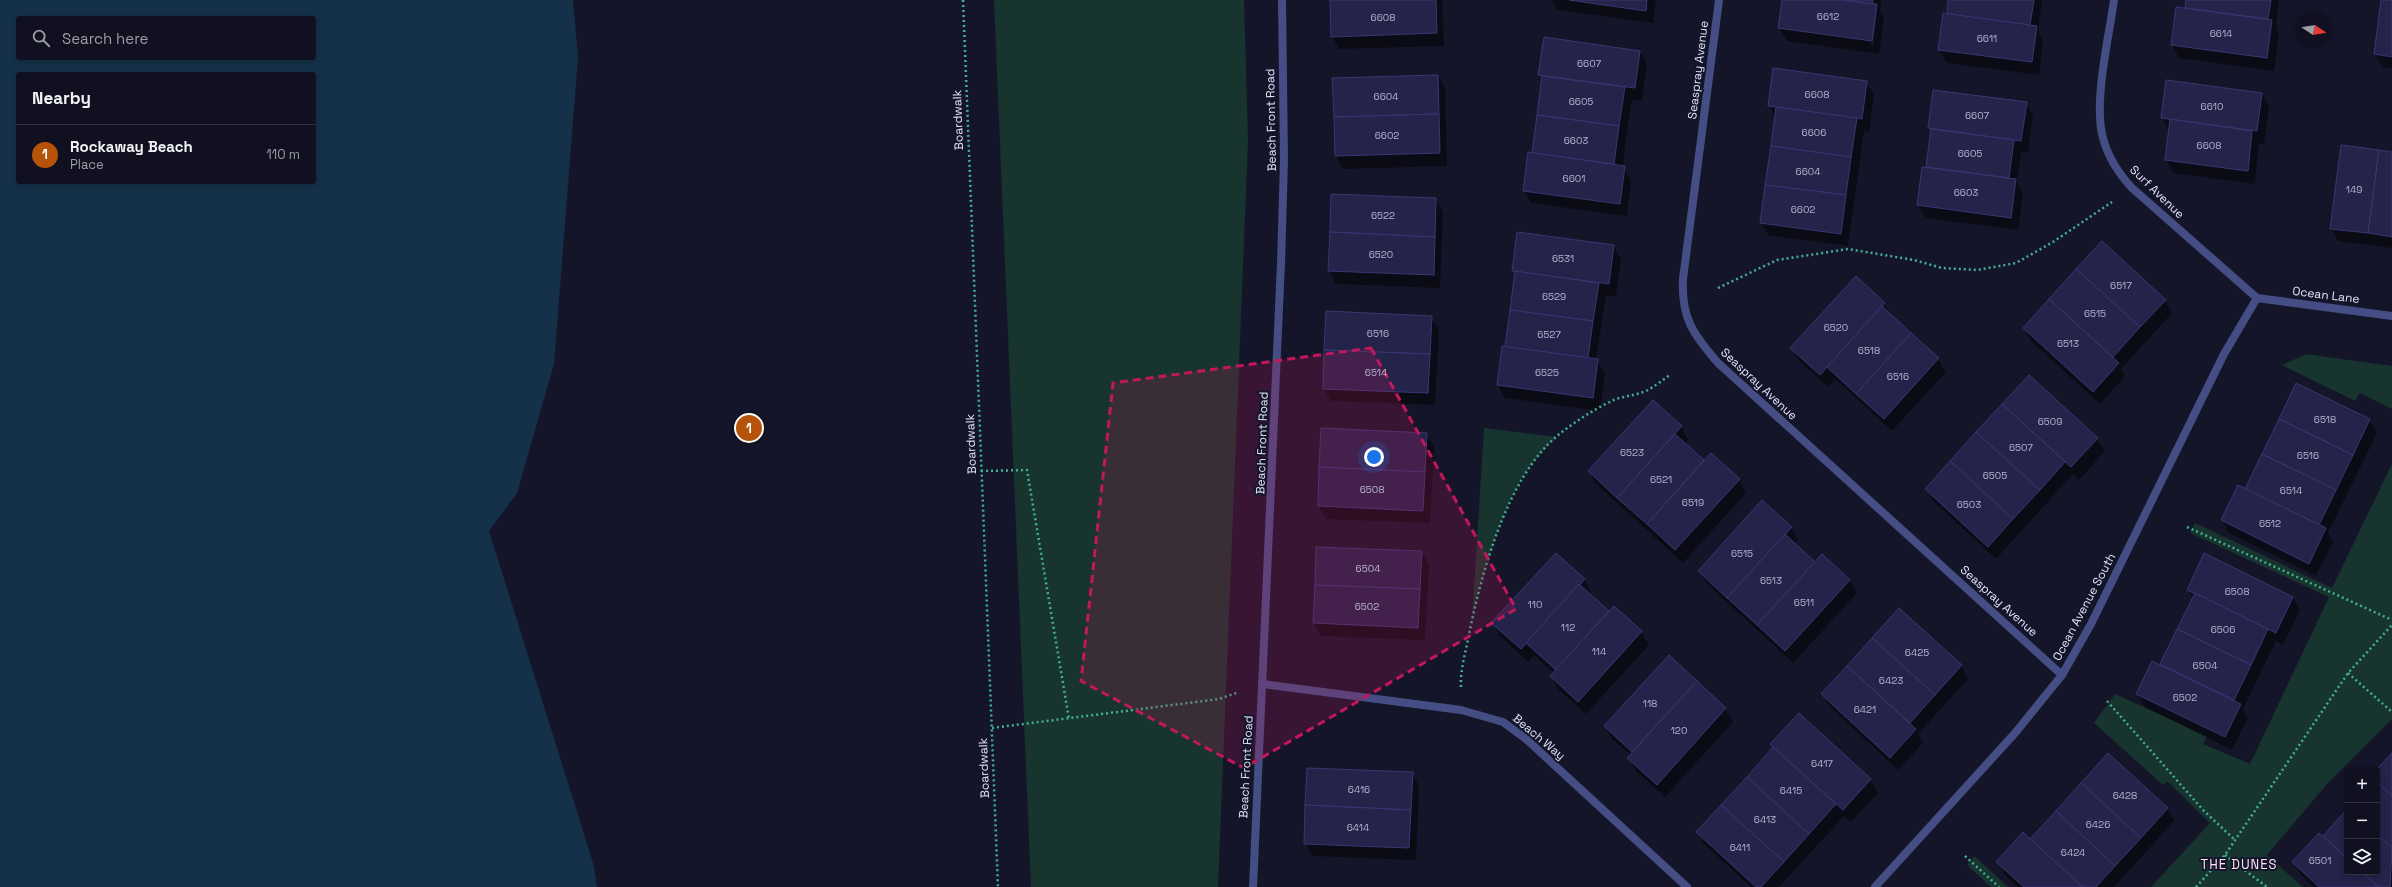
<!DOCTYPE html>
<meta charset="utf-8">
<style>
:root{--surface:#101020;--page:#191929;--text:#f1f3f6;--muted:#9c9da5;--line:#30303e;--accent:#b45309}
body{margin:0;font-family:"Space Grotesk",sans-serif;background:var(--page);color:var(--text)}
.controls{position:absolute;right:12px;bottom:12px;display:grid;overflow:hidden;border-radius:4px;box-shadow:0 2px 6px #0003}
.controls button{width:36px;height:36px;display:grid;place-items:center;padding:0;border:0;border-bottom:1px solid var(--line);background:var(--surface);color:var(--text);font:20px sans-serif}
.compass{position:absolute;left:2296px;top:12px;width:36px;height:36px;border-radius:50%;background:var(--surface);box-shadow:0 2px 6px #0003;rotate:102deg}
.you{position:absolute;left:1374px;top:457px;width:14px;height:14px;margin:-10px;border:3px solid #fff;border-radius:50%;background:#1a73e8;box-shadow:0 0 0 6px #1a73e833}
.badge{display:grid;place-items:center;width:26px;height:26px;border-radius:50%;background:var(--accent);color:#fff;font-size:13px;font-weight:700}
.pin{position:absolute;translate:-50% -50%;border:2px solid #fff;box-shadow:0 1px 4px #0006}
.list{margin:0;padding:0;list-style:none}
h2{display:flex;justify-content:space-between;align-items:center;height:52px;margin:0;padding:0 16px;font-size:17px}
h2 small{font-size:13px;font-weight:400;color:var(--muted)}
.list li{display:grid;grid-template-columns:26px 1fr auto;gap:12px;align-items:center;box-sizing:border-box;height:60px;padding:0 16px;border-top:1px solid var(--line)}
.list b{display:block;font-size:15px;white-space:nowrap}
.list p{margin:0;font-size:13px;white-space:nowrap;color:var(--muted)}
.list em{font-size:13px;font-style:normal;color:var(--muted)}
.icon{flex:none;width:22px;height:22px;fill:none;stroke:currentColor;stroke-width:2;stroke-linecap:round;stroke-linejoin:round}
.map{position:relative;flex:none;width:2392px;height:887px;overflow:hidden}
.search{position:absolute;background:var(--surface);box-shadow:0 2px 6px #0003;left:16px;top:16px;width:300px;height:44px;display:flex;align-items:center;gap:10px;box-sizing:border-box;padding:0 14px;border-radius:4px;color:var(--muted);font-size:15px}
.panel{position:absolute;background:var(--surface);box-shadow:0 2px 6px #0003;left:16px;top:72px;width:300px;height:112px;border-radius:4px}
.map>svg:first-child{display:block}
.green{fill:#18342e}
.water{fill:#143149;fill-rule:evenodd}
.shadow{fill:#0007;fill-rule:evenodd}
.building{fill:#242349;stroke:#393773}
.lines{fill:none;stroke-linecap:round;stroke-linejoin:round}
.path{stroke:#40b197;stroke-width:2.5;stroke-dasharray:2 3;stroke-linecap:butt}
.minor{stroke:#454e84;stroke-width:8}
.marked{fill:#c2185b;fill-opacity:0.2;stroke:#c2185b;stroke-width:3;stroke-dasharray:8 5;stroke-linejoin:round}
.labels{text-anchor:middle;stroke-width:4;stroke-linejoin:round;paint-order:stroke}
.number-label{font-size:10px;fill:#b2b3cf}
.street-label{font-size:12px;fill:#e1e3fc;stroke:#15152a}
.neighbourhood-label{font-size:13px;letter-spacing:1px;fill:#fce3f7;stroke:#15152a}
</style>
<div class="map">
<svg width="2392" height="887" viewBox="0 0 2392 887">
<rect width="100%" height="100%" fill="#15152a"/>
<g class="green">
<path d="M994 0H1244L1248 141 1218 887H1031Z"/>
<path d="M2306 354 2392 366V409L2360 393 2355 401 2282 365Z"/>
<path d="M1484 428 1557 437C1550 444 1542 451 1536 459 1503 498 1484 571 1472 621Z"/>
<path d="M2392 464V719L2327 784 2267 855 2303 887H2151L2210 823 2167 781 2163 785 2094 723 2115 694 2207 736 2203 744 2250 764 2329 597 2190 533 2195 523 2332 588Z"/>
<path d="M1974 856 2008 887H1991L1967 865Z"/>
</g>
<path class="water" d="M0 0H573L578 57 554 364 517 493 489 531 594 866 597 887H0ZM18 18H314V58H18ZM18 74H314V182H18Z"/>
<g class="shadow">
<path d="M1331 0H1442L1444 46 1339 49 1332 36Z"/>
<path d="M1552 0H1656L1653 23 1558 10Z"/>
<path d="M1783 0H1881L1880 11 1884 18 1879 54 1787 41 1779 28ZM1876 6 1877 11 1873 46H1871Z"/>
<path d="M1949 0H2042L2038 30 2043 40 2039 75 1947 63 1939 50Z"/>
<path d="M2187 0H2279L2276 28 2279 34 2274 71 2179 58 2172 45 2176 8 2186 9Z"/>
<path d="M2382 0H2392V68L2382 67 2375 54Z"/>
<path d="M1545 38 1640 52 1647 64 1642 101 1632 100 1626 139 1623 167 1631 180 1627 216 1531 203 1524 190 1532 154 1542 80 1539 75Z"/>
<path d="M1438 76 1445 88 1447 166 1343 169 1336 156 1333 79Z"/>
<path d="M1866 82 1874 95 1869 132 1864 131 1848 246 1768 235 1761 222 1775 117 1769 106Z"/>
<path d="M1934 91 2026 103 2033 116 2028 153 2021 152 2017 184 2023 193 2018 230 1926 218 1918 205 1927 168Z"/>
<path d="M2262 94 2269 107 2264 144 2259 143 2255 184 2173 173 2166 160 2169 131 2162 118Z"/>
<path d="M2392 153V248L2338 241 2331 228Z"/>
<path d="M1436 199 1443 212 1440 288 1336 284 1329 271Z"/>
<path d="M2102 243 2165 300 2172 313 2121 369 2125 376 2100 404 2031 341 2024 328Z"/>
<path d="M1613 246 1621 259 1616 296 1606 295 1596 360 1605 373 1600 411 1505 398 1498 385 1503 348H1506L1516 275 1513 271Z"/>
<path d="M1884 303 1892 316 1938 359 1946 372 1892 431 1835 379 1828 387 1799 361 1792 348Z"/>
<path d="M1431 317 1439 330 1435 405 1331 401 1324 389Z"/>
<path d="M2029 376 2097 439 2105 451 2079 480 2073 474 1996 559 1934 502 1926 489Z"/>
<path d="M2369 420 2377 433 2328 533 2333 542 2316 576 2229 533 2222 520 2239 486 2246 490Z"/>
<path d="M1681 427 1688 440 1685 444 1704 462 1739 480 1746 493 1683 563 1596 484 1589 471Z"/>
<path d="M1426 434 1434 447 1430 523 1326 519 1319 506Z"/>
<path d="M1791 528 1798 540 1795 544 1815 563 1849 580 1857 593 1793 663 1707 584 1699 572Z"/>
<path d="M1422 552 1429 565 1425 640 1321 636 1314 623Z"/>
<path d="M1584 579 1591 592 1589 594 1609 613 1641 632 1649 645 1586 714 1558 689 1551 677 1554 673 1534 655 1528 662 1500 636 1493 623Z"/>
<path d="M2188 590 2293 597 2300 610 2283 645 2276 641 2258 678 2243 709 2248 718 2232 750 2145 707 2138 694 2161 666 2193 598Z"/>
<path d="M1899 610 1961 666 1968 679 1918 734 1923 743 1898 770 1830 707 1822 694Z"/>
<path d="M1669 657 1725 709 1733 722 1665 797 1636 771 1628 758 1631 755 1612 739 1605 726Z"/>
<path d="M1772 744 1870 780 1878 793 1851 822 1844 816 1779 887H1751L1705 845 1697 832 1774 748Z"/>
<path d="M2392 754V887H2314L2301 875 2293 862 2323 837 2347 810V872H2377Z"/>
<path d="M1412 773 1419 786 1416 860 1312 856 1305 843Z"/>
<path d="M2167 808 2174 821 2114 887H2018L2005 875 1998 862 2030 841Z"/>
</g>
<g class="building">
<path d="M1330 0H1436L1437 33 1331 37Z"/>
<path d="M1569 0H1647L1646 11Z"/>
<path d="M1782 0H1844L1877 4 1872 41 1778 28Z"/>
<path d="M1844 0H1873L1872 4Z"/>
<path d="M1948 0H2034L2030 25 1947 14Z"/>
<path d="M2186 0H2271L2268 19 2185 8Z"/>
<path d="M2381 0H2392V57L2374 54Z"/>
<path d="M2176 7 2272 20 2267 58 2171 45Z"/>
<path d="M1943 13 2037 26 2032 62 1938 50Z"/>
<path d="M1544 37 1640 51 1635 88 1538 75Z"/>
<path d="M1773 68 1867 81 1862 119 1768 106Z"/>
<path d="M1438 75 1439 114 1334 117 1332 78Z"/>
<path d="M1542 76 1625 87 1619 126 1537 115Z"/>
<path d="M2166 80 2262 93 2257 131 2161 118Z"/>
<path d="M1933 90 2027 102 2021 141 1928 128Z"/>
<path d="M1776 107 1857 118 1851 157 1771 146Z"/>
<path d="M1439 114 1440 153 1335 156 1334 117Z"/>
<path d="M1537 115 1619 126 1614 164 1532 153Z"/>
<path d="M2170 119 2252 131 2248 171 2165 160Z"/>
<path d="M1931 129 2014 140 2009 178 1926 167Z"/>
<path d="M2341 145 2379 150 2368 233 2330 229Z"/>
<path d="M1771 146 1851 157 1846 195 1765 185Z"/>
<path d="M2379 150 2392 152V237L2368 233Z"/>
<path d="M1528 152 1625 166 1620 204 1523 191Z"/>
<path d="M1922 167 2016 179 2011 218 1917 205Z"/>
<path d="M1765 185 1846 195 1841 234 1760 223Z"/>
<path d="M1331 194 1436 198 1435 237 1330 232Z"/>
<path d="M1330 232 1435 237 1434 275 1328 271Z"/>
<path d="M1517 232 1614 245 1609 284 1512 271Z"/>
<path d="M2102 241 2166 300 2140 327 2076 269Z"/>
<path d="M2076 269 2140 327 2113 357 2049 299Z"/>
<path d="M1515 271 1599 283 1593 321 1510 310Z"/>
<path d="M1856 276 1885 303 1820 375 1790 348Z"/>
<path d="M2049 299 2119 363 2093 392 2023 328Z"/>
<path d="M1882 306 1911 333 1856 394 1827 367Z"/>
<path d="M1510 310 1593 321 1588 358 1505 347Z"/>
<path d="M1326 311 1432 316 1430 354 1324 350Z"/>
<path d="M1911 333 1939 358 1884 419 1856 394Z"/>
<path d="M1502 346 1598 359 1593 398 1497 385Z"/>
<path d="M1324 350 1430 354 1428 393 1323 389Z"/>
<path d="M2029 375 2098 438 2071 467 2002 404Z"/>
<path d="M2296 383 2370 419 2353 455 2279 419Z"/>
<path d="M1653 400 1682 426 1617 498 1588 471Z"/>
<path d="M2002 404 2065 462 2040 490 1976 432Z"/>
<path d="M2279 419 2353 455 2336 490 2262 454Z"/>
<path d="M1321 428 1427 433 1425 472 1319 467Z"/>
<path d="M1976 432 2040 490 2013 519 1950 461Z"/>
<path d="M1675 434 1704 460 1647 524 1617 498Z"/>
<path d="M1711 453 1740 479 1675 550 1647 524Z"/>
<path d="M2262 454 2336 490 2319 525 2245 489Z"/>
<path d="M1950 461 2013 519 1988 547 1925 489Z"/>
<path d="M1319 467 1425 472 1423 511 1318 506Z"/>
<path d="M2238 485 2326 528 2309 564 2221 520Z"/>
<path d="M1762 500 1792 527 1727 598 1698 571Z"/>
<path d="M1785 534 1815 562 1757 625 1727 598Z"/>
<path d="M1316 547 1422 551 1420 589 1315 585Z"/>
<path d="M1556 553 1585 579 1521 649 1491 623Z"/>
<path d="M2204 553 2293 597 2276 633 2187 590Z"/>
<path d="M1822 554 1850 580 1785 651 1757 625Z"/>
<path d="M1579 584 1609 611 1556 670 1526 643Z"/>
<path d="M1315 585 1420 589 1418 628 1313 623Z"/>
<path d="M2195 593 2268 629 2251 665 2177 629Z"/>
<path d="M1614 606 1642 631 1578 702 1550 676Z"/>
<path d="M1899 608 1962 665 1935 695 1872 638Z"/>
<path d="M2177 629 2251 665 2234 700 2160 664Z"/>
<path d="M1872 638 1935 695 1910 723 1847 666Z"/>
<path d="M1669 655 1697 681 1632 752 1604 726Z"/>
<path d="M2152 661 2241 704 2225 737 2136 694Z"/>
<path d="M1847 666 1916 729 1890 758 1821 694Z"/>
<path d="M1697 681 1726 708 1657 785 1627 758Z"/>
<path d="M1799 713 1871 779 1843 810 1770 744Z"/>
<path d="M1773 747 1836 804 1809 834 1747 777Z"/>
<path d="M2108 753 2168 808 2141 838 2081 783Z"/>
<path d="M2392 753V796L2377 782 2376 770Z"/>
<path d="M1307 768 1413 772 1411 810 1305 805Z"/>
<path d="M1747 777 1809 834 1784 862 1721 805Z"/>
<path d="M2377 782 2392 796V848L2377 835Z"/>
<path d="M2081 783 2141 838 2115 866 2056 811Z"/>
<path d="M1305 805 1411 810 1409 848 1304 844Z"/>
<path d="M1721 805 1784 862 1761 887H1756L1696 832Z"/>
<path d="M2347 809V858L2323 836Z"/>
<path d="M2056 811 2115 866 2096 887H2083L2030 839Z"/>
<path d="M2023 832 2030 839 2083 887H2024L1996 862Z"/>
<path d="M2319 833 2347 858V872H2362L2379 887H2319L2292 862Z"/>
<path d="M2377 835 2392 848 2390 887H2379L2362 872H2377Z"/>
</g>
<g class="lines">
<g class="path">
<path d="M963 0 998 887"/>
<path d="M1718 288 1777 260 1848 249 1914 260 1942 268 1977 270 2016 263 2053 242 2112 202"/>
<path d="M981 471 1027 470 1069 719"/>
<path d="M2187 527 2392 620"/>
<path d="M2348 673 2392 712"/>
<path d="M1461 687C1460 671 1465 655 1468 639 1481 575 1506 479 1557 436 1574 422 1596 408 1616 399 1626 396 1636 395 1646 391 1654 387 1663 380 1671 374"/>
<path d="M2107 701 2204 811 2235 840"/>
<path d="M992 728 1219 699 1239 692"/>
<path d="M2225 855 2267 887"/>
<path d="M1965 856 1999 887"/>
<path d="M2196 887 2225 855 2348 673 2392 625"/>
</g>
<g class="minor">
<path d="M1719 0 1683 279C1681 318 1693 334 1718 363L2062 675"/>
<path d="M2114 0C2109 37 2093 103 2103 138 2108 157 2119 174 2132 188L2257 298"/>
<path d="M2257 298 2392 316"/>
<path d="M1262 684 1461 710 1503 722 1526 739 1687 887"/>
<path d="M1253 887 1281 263 1284 160 1282 0"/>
<path d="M1875 887 2016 732 2062 675 2091 624 2224 354 2257 298"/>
</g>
</g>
<path class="marked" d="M1371 348 1516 609 1244 768 1081 681 1113 383Z"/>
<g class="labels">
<g class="number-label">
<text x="1828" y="20">6612</text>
<text x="1383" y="21">6608</text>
<text x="2221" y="37">6614</text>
<text x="1987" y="42">6611</text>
<text x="1589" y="67">6607</text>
<text x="1817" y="98">6608</text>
<text x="1386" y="100">6604</text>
<text x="1581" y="105">6605</text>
<text x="2212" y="110">6610</text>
<text x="1977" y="119">6607</text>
<text x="1814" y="136">6606</text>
<text x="1387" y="139">6602</text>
<text x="1576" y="144">6603</text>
<text x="2209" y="149">6608</text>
<text x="1970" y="157">6605</text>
<text x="1808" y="175">6604</text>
<text x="1574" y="182">6601</text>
<text x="2354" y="193">149</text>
<text x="1966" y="196">6603</text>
<text x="1803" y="213">6602</text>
<text x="1383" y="219">6522</text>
<text x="1381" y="258">6520</text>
<text x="1563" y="262">6531</text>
<text x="2121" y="289">6517</text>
<text x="1554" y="300">6529</text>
<text x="2095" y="317">6515</text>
<text x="1836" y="331">6520</text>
<text x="1378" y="337">6516</text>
<text x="1549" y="338">6527</text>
<text x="2068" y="347">6513</text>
<text x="1869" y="354">6518</text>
<text x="1376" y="376">6514</text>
<text x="1547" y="376">6525</text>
<text x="1898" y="380">6516</text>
<text x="2325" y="423">6518</text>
<text x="2050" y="425">6509</text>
<text x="2021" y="451">6507</text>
<text x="1632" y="456">6523</text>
<text x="2308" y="459">6516</text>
<text x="1995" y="479">6505</text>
<text x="1661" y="483">6521</text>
<text x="1372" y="493">6508</text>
<text x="2291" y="494">6514</text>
<text x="1693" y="506">6519</text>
<text x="1969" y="508">6503</text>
<text x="2270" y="527">6512</text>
<text x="1742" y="557">6515</text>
<text x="1368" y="572">6504</text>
<text x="1771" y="584">6513</text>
<text x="2237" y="595">6508</text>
<text x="1804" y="606">6511</text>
<text x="1535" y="608">110</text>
<text x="1367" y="610">6502</text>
<text x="1568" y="631">112</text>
<text x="2223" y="633">6506</text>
<text x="1599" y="655">114</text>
<text x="1917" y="656">6425</text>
<text x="2205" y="669">6504</text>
<text x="1891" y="684">6423</text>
<text x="2185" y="701">6502</text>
<text x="1650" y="707">118</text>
<text x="1865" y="713">6421</text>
<text x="1679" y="734">120</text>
<text x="1822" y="767">6417</text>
<text x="1359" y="793">6416</text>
<text x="1791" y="794">6415</text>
<text x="2125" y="799">6428</text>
<text x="1765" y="823">6413</text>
<text x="2098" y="828">6426</text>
<text x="1358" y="831">6414</text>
<text x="1740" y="851">6411</text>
<text x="2073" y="856">6424</text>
<text x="2320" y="864">6501</text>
</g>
<g class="street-label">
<text transform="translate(1698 70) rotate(-83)" y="4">Seaspray Avenue</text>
<text transform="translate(958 120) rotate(-92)" y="4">Boardwalk</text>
<text transform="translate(1271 120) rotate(-91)" y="4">Beach Front Road</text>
<text transform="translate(2157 192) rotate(44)" y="4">Surf Avenue</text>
<text transform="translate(2326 295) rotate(7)" y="4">Ocean Lane</text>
<text transform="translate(1759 384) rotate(43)" y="4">Seaspray Avenue</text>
<text transform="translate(1262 443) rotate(-88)" y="4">Beach Front Road</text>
<text transform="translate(971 444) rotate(-92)" y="4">Boardwalk</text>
<text transform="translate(1999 601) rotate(42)" y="4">Seaspray Avenue</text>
<text transform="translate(2084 607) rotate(-62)" y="4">Ocean Avenue South</text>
<text transform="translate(1539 737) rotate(40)" y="4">Beach Way</text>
<text transform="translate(1246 767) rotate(-87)" y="4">Beach Front Road</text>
<text transform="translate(984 768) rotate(-92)" y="4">Boardwalk</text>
</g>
<g class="neighbourhood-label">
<text x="2239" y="869">THE DUNES</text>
</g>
</g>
</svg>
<div class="controls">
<button>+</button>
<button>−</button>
<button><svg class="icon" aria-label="layers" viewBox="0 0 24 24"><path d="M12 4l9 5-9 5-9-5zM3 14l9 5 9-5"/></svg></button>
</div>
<svg class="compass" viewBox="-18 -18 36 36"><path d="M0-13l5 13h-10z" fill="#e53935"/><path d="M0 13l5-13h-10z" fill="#9c9da5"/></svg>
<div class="you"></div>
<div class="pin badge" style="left:749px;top:428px">1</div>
<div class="search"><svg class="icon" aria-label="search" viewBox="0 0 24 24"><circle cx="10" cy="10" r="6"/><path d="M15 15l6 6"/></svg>Search here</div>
<section class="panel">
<h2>Nearby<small></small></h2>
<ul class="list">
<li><span class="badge">1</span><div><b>Rockaway Beach</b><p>Place</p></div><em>110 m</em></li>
</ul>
</section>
</div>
